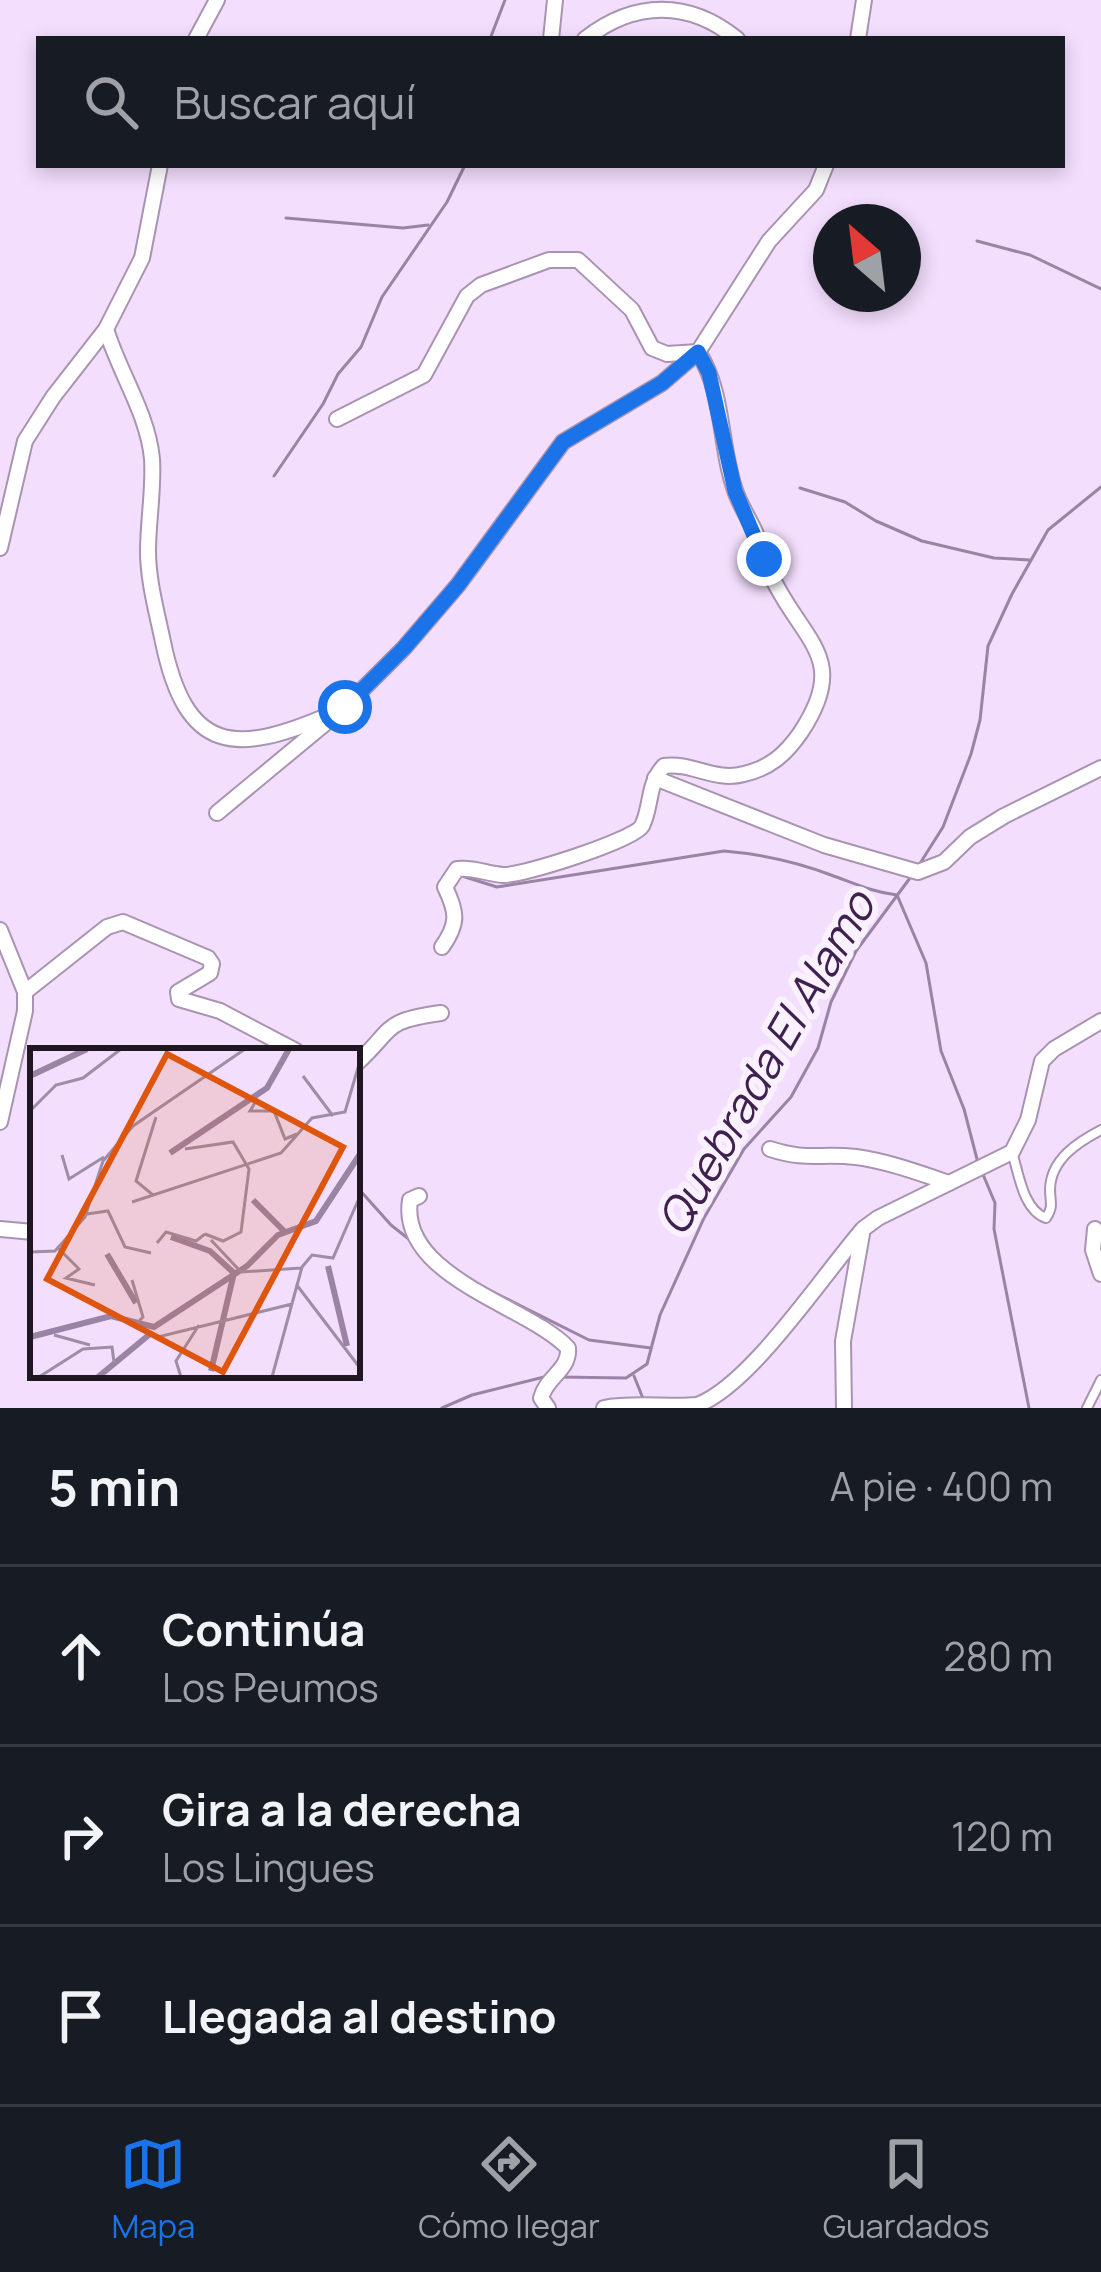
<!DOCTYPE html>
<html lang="es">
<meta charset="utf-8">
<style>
:root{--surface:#171b24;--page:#20242c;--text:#f1f3f6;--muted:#9ea1a6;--line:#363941;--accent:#1a73e8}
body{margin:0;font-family:Manrope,sans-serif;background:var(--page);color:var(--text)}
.compass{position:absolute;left:813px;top:204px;width:108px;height:108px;border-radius:50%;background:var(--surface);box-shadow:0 6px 18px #0003;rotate:332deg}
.stop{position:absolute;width:36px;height:36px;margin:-27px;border:9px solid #1a73e8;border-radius:50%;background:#fff}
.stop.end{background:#1a73e8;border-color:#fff;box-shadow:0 3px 12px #0008}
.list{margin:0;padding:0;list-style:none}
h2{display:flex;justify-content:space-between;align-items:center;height:156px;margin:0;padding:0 48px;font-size:51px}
h2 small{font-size:39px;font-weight:400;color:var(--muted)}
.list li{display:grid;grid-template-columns:78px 1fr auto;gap:36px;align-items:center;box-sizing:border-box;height:180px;padding:0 48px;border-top:3px solid var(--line)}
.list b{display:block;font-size:45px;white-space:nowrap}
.list p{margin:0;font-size:39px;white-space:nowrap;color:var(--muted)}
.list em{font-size:39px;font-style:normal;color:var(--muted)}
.icon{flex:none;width:66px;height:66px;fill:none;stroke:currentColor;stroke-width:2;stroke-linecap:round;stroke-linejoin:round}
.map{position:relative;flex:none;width:1101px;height:1408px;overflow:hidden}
.search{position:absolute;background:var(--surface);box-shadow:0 6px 18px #0003;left:36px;right:36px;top:36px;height:132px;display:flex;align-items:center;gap:30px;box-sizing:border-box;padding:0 42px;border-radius:0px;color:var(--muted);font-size:45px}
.sheet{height:696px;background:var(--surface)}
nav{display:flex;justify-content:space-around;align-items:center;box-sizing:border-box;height:168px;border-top:3px solid var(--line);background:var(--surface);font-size:33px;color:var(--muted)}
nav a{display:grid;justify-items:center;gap:6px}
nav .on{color:var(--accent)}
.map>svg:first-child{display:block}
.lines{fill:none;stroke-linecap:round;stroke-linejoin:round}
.stream{stroke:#9a83a5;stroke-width:3}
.service-casing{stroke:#a894b1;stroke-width:12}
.minor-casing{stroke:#a894b1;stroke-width:18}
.service{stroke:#fff;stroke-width:8}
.minor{stroke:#fff;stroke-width:14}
.route{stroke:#1a73e8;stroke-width:15}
.labels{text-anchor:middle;stroke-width:12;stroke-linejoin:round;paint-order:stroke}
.water-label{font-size:45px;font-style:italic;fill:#40204e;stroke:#f9f1fd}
.inset-river{fill:none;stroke:#9a83a5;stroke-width:6}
.inset-road{fill:none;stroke:#9e8ea5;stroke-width:3}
.view{fill:#de560d;fill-opacity:0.15;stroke:#de560d;stroke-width:6}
.inset-edge{fill:none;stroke:#1f1722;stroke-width:6}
</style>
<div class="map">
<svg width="1101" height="1408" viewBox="0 0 1101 1408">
<rect width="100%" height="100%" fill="#f3defd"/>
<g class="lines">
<g class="stream">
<path d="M490 39 505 0"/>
<path d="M286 218 403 228 428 225"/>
<path d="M977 241 1030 255 1101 289"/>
<path d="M274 476 323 404 338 374 361 347 382 297 447 202 465 165"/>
<path d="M800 488 845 502 876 521 922 541 994 558 1030 560"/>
<path d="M919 865 943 827 971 754 980 720 988 646 1012 594 1048 530 1101 487"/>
<path d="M462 876 497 887 724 851C760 854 797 862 831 875 854 883 872 892 897 895L926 963 941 1051 964 1109 978 1163"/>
<path d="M982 1172 995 1203 994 1229 1029 1408"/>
<path d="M357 1187 391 1225 415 1244"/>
<path d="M489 1290 589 1340 651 1348"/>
<path d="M634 1376 644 1401"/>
<path d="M559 1377 626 1378 647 1364 660 1315 704 1218 744 1149 791 1097 818 1048 831 1002 856 951 910 878"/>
<path d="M442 1408 472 1395 544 1377"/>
</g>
<defs>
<g id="service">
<path d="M1012 1152C1019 1174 1023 1210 1046 1218 1054 1206 1050 1202 1050 1189 1051 1159 1078 1142 1101 1130"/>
<path d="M1087 1408 1101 1380"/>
</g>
<g id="minor">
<path d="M196 39 217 0"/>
<path d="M551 39 555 0"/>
<path d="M585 39C635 0 689 0 737 39"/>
<path d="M858 39 864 0"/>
<path d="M106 329C119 372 148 414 152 459 154 489 148 521 148 551 148 581 157 613 163 642 186 753 234 756 329 715"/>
<path d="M337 419 424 375 467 296 481 285 549 260H578L632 310 652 348 667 354 698 352C725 393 719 448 736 493 741 507 750 520 756 534 763 551 767 569 776 585 807 644 848 661 801 732 786 754 770 768 744 774 715 782 692 762 664 766 647 784 652 806 642 826 634 840 522 876 503 875 487 874 474 867 457 869L445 887C457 912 459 923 442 947"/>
<path d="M0 548 25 441 53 397 106 329 142 258 160 165"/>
<path d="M655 778 824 845 918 872 944 862 970 837 1004 816 1101 768"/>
<path d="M217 813 345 707 404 648 458 585 563 442 662 383 698 352 769 241 816 190 826 165"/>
<path d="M0 930 25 992V1011L0 1122"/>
<path d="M25 992 107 927 123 922 208 958 212 964 210 973 178 992 179 999 220 1011 296 1051"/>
<path d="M357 1063C395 1028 382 1021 441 1013"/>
<path d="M770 1149C807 1161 820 1153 856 1157 887 1161 919 1173 949 1183"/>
<path d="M419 1196 410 1200C398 1277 529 1306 568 1348 570 1370 546 1377 541 1398L548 1408"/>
<path d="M0 1229 33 1232"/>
<path d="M1095 1229 1093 1250 1101 1274"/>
<path d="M604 1408C633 1402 672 1408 697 1405 750 1386 823 1275 863 1229L878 1218 1012 1152 1028 1120 1042 1061 1054 1049 1101 1021"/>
<path d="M844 1408 843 1341 862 1234"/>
</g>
</defs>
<use href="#service" class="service-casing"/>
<use href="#minor" class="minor-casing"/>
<use href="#service" class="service"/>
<use href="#minor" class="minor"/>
</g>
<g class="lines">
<path class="route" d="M345 707 404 648 458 585 563 442 662 383 698 352 709 373 735 491 764 559"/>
</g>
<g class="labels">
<g class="water-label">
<text transform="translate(766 1063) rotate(-60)" y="16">Quebrada El Alamo</text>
</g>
</g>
<g transform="translate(30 1048)">
<rect width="330" height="330" fill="#f3defd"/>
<path class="inset-river" d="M0 28 57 1M140 105 237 40 259 1M223 152 254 183M141 189 180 203 204 225 181 323M77 206 106 255M298 218 317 298M0 289 81 268 124 279 217 218 248 187 286 173 330 106M68 329 120 286"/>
<path class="inset-road" d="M273 28 303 68M226 53 220 63H244L255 91 267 86M0 63 26 37 53 30 91 1M155 101 203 94 219 121 211 184 193 193 175 186M32 107 39 131 74 109M123 147 106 133 126 69M102 154 251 105 282 70 315 64 330 13M57 166 78 163 95 199 121 205M181 192 211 224 271 220M127 195 136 184 166 193 175 186M28 200 49 221 36 230 65 237M0 204 25 203 55 169 73 113 103 78 215 1M102 232 113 269 105 277 128 289 262 256M266 236 330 320M24 287 60 297M9 329 53 301 82 299 84 314M151 329 146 313 169 277M242 329 272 219 282 207 303 210 330 148"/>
<path class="view" d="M137 6 313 99 193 324 17 231Z"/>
<rect width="330" height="330" class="inset-edge"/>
</g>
</svg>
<svg class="compass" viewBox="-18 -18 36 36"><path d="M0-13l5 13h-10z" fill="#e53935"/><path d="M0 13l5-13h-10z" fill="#9ea1a6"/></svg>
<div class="stop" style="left:345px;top:707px"></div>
<div class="stop end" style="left:764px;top:559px"></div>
<div class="search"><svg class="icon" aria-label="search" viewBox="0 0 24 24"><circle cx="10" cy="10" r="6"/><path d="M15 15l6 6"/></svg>Buscar aquí</div>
</div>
<section class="sheet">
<h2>5 min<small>A pie · 400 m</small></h2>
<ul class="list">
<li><svg class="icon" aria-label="ahead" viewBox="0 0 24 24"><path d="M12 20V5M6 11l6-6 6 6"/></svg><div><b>Continúa</b><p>Los Peumos</p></div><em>280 m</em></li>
<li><svg class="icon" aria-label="right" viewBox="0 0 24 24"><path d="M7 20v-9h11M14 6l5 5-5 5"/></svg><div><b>Gira a la derecha</b><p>Los Lingues</p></div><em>120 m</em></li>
<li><svg class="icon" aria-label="arrive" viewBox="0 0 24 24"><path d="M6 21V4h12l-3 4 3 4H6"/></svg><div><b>Llegada al destino</b></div></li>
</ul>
</section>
<nav>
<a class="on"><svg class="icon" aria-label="map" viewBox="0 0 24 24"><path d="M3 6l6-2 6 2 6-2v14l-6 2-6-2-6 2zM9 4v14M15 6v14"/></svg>Mapa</a>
<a><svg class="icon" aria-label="directions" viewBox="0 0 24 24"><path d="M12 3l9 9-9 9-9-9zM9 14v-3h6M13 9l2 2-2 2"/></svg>Cómo llegar</a>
<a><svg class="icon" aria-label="saved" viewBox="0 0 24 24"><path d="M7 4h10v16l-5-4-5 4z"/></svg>Guardados</a>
</nav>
